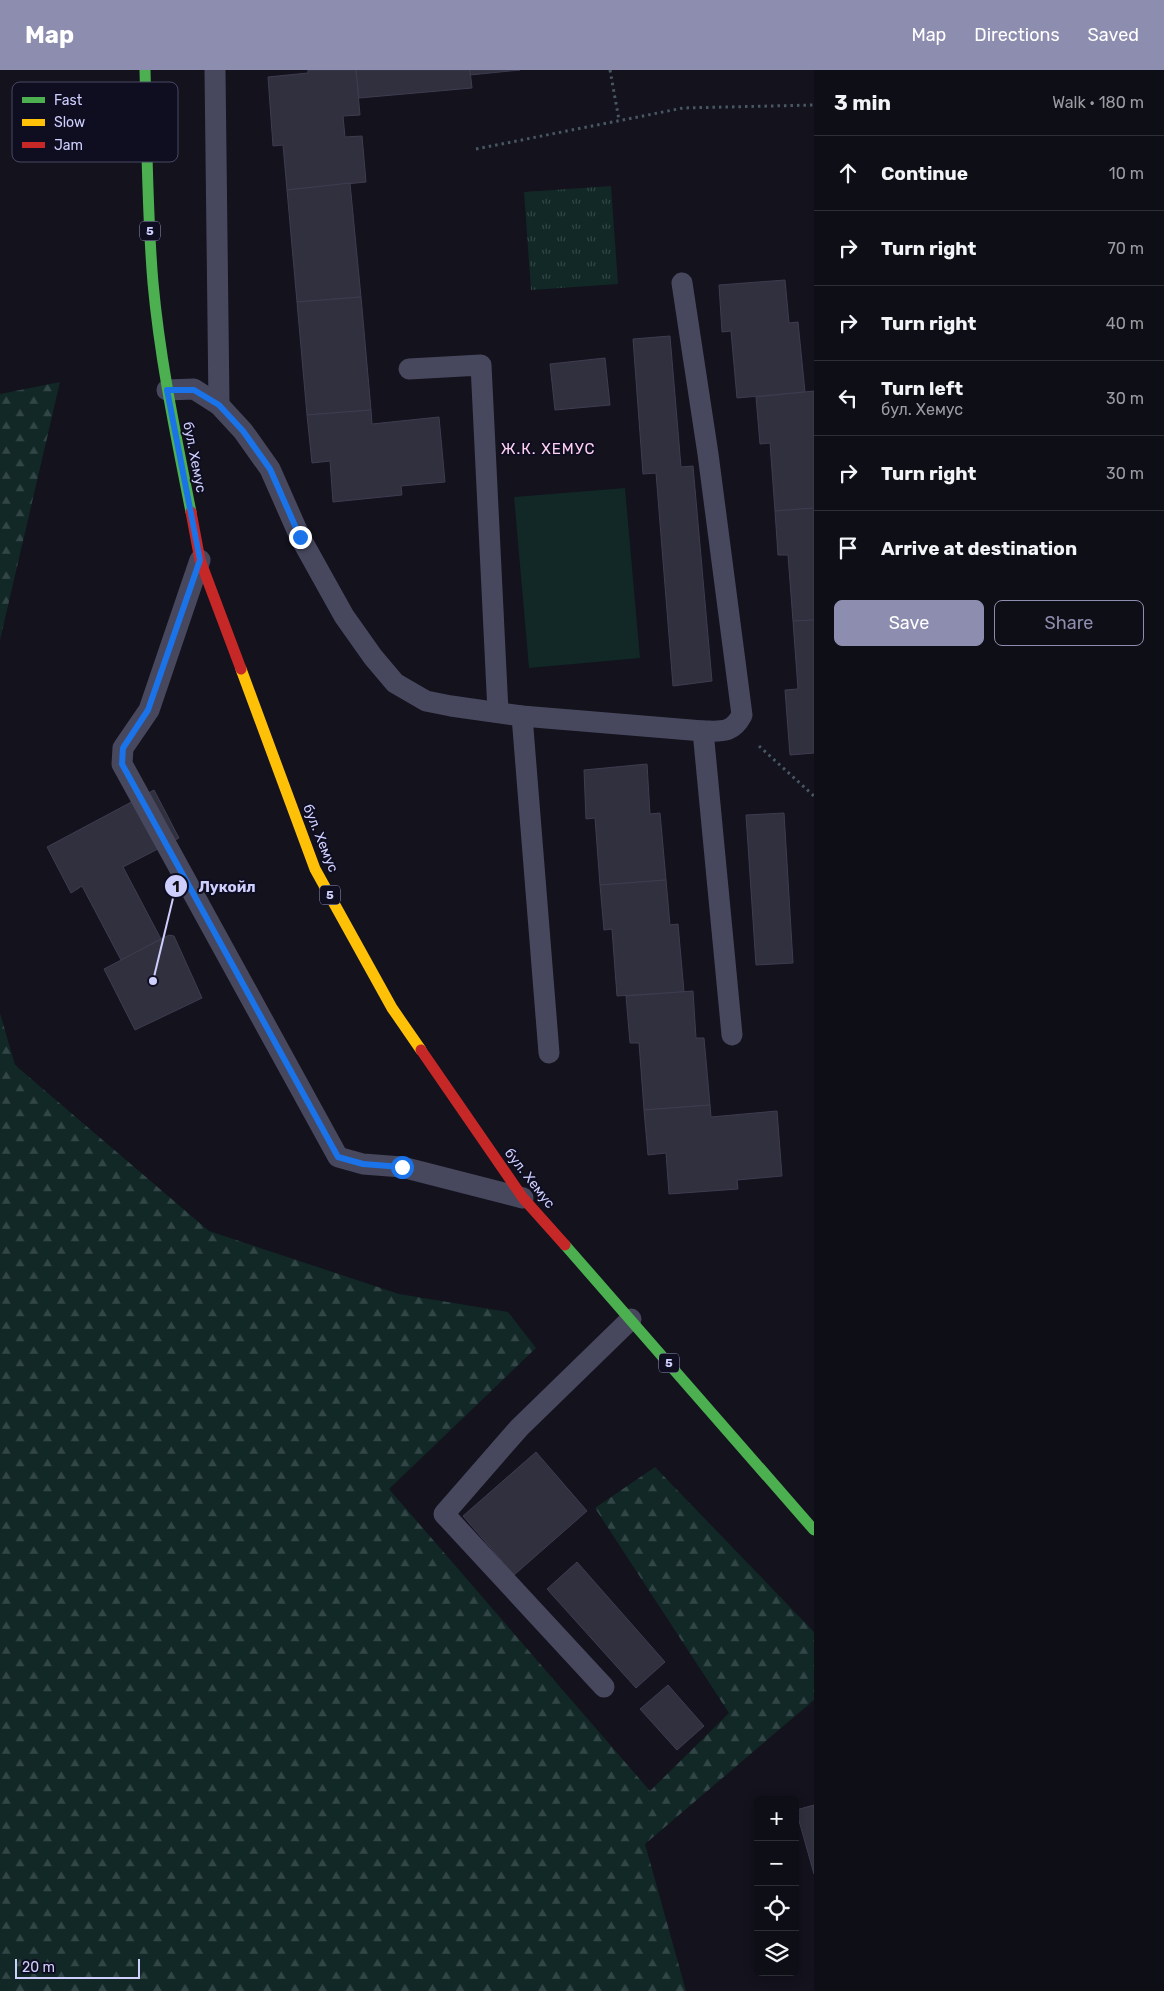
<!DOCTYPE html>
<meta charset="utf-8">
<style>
:root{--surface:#0e0e16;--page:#1c1c23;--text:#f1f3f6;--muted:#9b9ca1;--line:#2e2e35;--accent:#8d8daf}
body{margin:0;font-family:Rubik,sans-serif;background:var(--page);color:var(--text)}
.controls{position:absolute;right:15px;bottom:15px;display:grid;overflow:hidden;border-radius:8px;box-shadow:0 2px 12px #0003}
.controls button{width:45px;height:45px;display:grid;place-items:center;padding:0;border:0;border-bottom:1px solid var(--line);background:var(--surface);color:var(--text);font:25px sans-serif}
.scale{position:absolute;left:15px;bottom:12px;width:125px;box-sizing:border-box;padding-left:5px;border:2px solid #cfcffe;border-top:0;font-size:14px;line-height:18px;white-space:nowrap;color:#cfcffe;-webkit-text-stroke:4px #0f0e21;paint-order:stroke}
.stop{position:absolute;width:15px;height:15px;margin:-11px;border:4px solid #1a73e8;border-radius:50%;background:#fff}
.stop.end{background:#1a73e8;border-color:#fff;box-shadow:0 1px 5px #0008}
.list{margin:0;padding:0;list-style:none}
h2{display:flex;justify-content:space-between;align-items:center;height:65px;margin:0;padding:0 20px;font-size:21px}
h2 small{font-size:16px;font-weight:400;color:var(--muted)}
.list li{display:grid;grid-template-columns:32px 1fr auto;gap:15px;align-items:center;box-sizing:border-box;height:75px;padding:0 20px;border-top:1px solid var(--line)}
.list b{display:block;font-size:19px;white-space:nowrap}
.list p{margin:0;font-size:16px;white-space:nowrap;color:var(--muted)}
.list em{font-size:16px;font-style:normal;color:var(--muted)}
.actions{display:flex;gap:10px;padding:15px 20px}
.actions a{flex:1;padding:11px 0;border:1px solid var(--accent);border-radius:8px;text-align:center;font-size:18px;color:var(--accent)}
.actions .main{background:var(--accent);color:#fff}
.icon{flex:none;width:28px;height:28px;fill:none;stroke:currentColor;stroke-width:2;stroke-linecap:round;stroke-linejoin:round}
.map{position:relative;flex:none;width:814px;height:1921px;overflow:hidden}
header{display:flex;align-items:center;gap:30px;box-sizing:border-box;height:70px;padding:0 25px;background:var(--accent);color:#fff}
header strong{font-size:24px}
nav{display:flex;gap:28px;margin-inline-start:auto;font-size:18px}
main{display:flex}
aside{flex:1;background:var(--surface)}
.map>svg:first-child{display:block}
.green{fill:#112826}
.forest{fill:url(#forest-firs)}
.park{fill:url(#park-tufts)}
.building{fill:#31303f;stroke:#3e3c50}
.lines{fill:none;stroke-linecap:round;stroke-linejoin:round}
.path{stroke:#485863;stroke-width:3;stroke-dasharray:2.5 4;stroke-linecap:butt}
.lane{stroke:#47485e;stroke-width:21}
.fast{stroke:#4caf50;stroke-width:11}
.slow{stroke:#ffc107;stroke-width:11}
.jam{stroke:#c62828;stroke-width:11}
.route{stroke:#1a73e8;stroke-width:6}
.labels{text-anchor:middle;stroke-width:4;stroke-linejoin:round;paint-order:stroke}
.shield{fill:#0f0e21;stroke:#9595bc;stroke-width:1}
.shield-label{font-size:12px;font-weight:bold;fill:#cfcffe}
.street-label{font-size:14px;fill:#cfcffe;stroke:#0f0e21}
.neighbourhood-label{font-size:15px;letter-spacing:1px;fill:#fed1f2;stroke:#0f0e21}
.key{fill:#0f0e21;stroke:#494863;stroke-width:1}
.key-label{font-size:14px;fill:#cfcffe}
.leader{fill:none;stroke:#cfcffe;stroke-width:2}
.callout-dot{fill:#cfcffe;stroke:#0f0e21;stroke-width:2}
.mark-label{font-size:15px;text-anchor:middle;font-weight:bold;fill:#111}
.callout-label{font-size:15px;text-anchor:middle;font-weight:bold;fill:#cfcffe;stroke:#0f0e21;stroke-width:4;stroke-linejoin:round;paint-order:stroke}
</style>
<header>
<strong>Map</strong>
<nav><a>Map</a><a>Directions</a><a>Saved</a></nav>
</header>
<main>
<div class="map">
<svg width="814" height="1921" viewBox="0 0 814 1921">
<defs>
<pattern id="forest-firs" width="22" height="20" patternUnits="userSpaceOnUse" patternTransform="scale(1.25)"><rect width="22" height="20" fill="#112826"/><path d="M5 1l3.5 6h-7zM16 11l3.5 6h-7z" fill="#334647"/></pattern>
<pattern id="park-tufts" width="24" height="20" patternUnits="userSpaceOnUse" patternTransform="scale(1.25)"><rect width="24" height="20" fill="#112826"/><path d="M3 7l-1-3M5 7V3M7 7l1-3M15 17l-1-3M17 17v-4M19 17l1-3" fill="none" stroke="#334647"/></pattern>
</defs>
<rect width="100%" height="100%" fill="#13121d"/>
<path class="green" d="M625 418 640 588 529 598 514 427Z"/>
<g class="forest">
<path d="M60 312 0 570V324Z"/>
<path d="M0 943 15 995 209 1161 399 1224 508 1242 536 1278 389 1419 650 1721 729 1643 595 1438 655 1397 814 1562V1630L645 1774 686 1921H0Z"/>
</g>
<path class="park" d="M611 116 618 214 531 220 524 122Z"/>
<g class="building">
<path d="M308 0H356L360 45 343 46 345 67 362 66 366 112 287 120 283 75 273 76 268 7 308 3Z"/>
<path d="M356 0H470L472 18 359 28Z"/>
<path d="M470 0H520L470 5Z"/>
<path d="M350 113 361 227 297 232 287 120Z"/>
<path d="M785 210 789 253 798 252 805 322 737 328 731 261 722 262 719 215Z"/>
<path d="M361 227 371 340 307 345 297 232Z"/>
<path d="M670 266 681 397 693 396 712 611 673 616 656 403 643 404 633 269Z"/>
<path d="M605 288 610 335 555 340 550 294Z"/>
<path d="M814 321V438L775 441 770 373 760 374 756 327Z"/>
<path d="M371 340 372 354 439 347 445 412 401 416 402 425 333 432 330 391 312 393 307 345Z"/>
<path d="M814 438V550L793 551 788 485H778L775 441Z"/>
<path d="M814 550V683L790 685 785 620 798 619 793 551Z"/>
<path d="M647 694 650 744 660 743 666 810 600 815 595 748 586 749 584 700Z"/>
<path d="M154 720 179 768 123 797 161 869 121 890 82 816 71 823 47 777Z"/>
<path d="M784 743 793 893 756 895 746 745Z"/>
<path d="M666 810 670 855 678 854 684 922 617 926 612 859 604 860 600 815Z"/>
<path d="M169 865 174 866 202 928 135 960 104 899Z"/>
<path d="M693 921 696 968H704L710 1035 644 1040 639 973H630L626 926Z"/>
<path d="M710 1035 711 1047 777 1041 782 1106 737 1110 738 1119 669 1124 666 1083 648 1085 644 1040Z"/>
<path d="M536 1382 587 1441 514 1505 463 1446Z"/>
<path d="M577 1492 665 1592 636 1618 547 1519Z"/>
<path d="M668 1615 704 1656 677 1680 640 1639Z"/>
<path d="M814 1735V1804L796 1740Z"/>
</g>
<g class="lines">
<g class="path">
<path d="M610 0 619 50"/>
<path d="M476 79 683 38 814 35"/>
<path d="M759 676 814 726"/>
</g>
<g class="lane">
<path d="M215 0 219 335"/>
<path d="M409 299 481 295 498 642"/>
<path d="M167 320 194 319 219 335 243 361 270 399 300 467 344 546 373 587 395 613 426 631 451 636 522 646 703 661C721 661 732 664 742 645L708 384 682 213"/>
<path d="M200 490 149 640 123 678 122 694 338 1087 363 1094 402 1097 523 1128"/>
<path d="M522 646 549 983"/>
<path d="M703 661 732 965"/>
<path d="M604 1617 444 1444 519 1358 631 1249"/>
</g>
<g class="fast">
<path d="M145 0C147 71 147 142 153 213 160 290 176 366 191 442"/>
<path d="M565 1175 814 1460"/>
</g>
<path class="slow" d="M241 599 315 799 392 938 421 980"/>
<g class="jam">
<path d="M191 442 200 490 241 599"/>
<path d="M421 980 523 1128 565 1175"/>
</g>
</g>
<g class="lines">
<path class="route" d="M300 467 270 399 243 361 219 335 194 320H167L200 490 148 640 123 678 122 694 338 1087 363 1094 402 1097"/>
</g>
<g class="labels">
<g class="shield">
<rect x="140" y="151.5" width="20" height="19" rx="4"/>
<rect x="320" y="815.5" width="20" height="19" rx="4"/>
<rect x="659" y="1283.5" width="20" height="19" rx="4"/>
</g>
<g class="shield-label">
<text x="150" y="165">5</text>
<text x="330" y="829">5</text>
<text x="669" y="1297">5</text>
</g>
<g class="street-label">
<text transform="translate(195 387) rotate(79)" y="5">бул. Хемус</text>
<text transform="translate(321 768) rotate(68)" y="5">бул. Хемус</text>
<text transform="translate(530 1108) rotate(52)" y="5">бул. Хемус</text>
</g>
<g class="neighbourhood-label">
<text x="548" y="384">Ж.К. ХЕМУС</text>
</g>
</g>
<rect x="12" y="12" width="166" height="80" rx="8" class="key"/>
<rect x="22" y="27" width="23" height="6" fill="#4caf50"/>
<rect x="22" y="49" width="23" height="7" fill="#ffc107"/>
<rect x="22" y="72" width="23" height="6" fill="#c62828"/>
<g class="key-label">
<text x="54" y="35">Fast</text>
<text x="54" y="57">Slow</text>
<text x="54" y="80">Jam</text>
</g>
<path class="leader" d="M153 911L176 816"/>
<g class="callout-dot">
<circle cx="153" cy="911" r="5"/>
<circle cx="176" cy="816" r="12"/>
</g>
<g class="mark-label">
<text x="176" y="822">1</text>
</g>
<g class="callout-label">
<text x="227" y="822">Лукойл</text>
</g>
</svg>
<div class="controls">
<button>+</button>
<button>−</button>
<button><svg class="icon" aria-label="locate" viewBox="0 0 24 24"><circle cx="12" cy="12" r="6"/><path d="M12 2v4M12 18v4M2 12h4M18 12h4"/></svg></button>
<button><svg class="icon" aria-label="layers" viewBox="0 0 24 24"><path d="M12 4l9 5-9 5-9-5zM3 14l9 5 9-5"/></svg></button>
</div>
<div class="scale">20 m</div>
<div class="stop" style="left:402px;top:1097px"></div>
<div class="stop end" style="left:300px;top:467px"></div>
</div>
<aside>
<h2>3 min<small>Walk · 180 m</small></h2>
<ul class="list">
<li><svg class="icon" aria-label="ahead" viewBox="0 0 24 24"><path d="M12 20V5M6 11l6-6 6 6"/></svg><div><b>Continue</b></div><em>10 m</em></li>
<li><svg class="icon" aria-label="right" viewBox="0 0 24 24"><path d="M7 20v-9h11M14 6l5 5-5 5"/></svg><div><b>Turn right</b></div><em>70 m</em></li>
<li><svg class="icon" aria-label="right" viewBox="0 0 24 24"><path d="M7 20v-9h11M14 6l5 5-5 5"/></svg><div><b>Turn right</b></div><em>40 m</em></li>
<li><svg class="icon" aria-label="left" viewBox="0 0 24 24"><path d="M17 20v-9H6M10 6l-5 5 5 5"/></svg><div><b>Turn left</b><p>бул. Хемус</p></div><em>30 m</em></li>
<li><svg class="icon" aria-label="right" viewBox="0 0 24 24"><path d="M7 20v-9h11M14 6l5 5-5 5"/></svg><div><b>Turn right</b></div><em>30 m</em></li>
<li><svg class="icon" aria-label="arrive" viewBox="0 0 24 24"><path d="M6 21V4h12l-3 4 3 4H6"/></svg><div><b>Arrive at destination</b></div></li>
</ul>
<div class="actions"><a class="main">Save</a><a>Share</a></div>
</aside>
</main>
